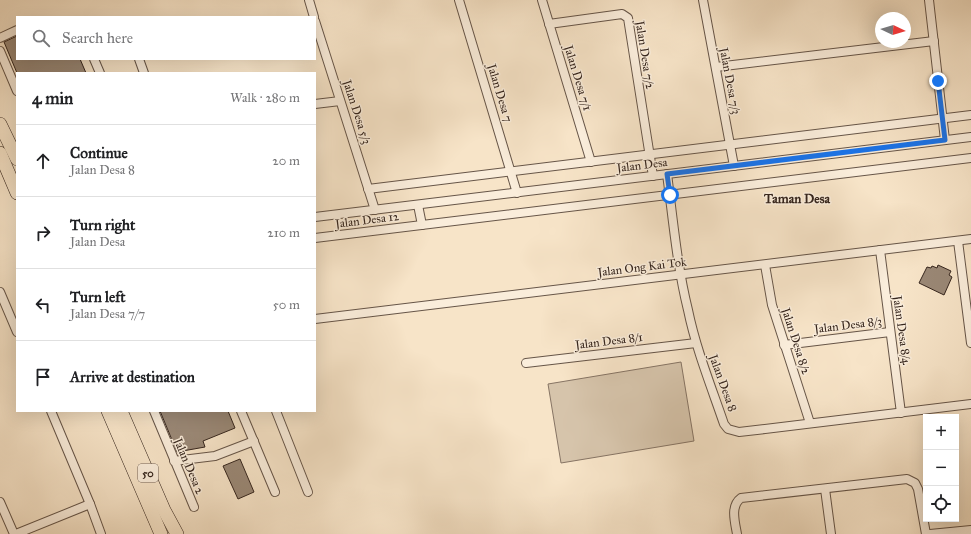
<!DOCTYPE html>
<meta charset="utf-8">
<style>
:root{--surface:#fff;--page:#f2f2f2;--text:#202124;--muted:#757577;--line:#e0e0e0}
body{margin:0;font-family:"IM FELL Great Primer",serif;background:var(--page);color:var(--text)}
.controls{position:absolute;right:12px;bottom:12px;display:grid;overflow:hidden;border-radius:0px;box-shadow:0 4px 16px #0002}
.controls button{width:36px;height:36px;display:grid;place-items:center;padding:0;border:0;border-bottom:1px solid var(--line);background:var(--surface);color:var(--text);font:20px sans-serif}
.compass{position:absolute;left:875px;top:12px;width:36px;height:36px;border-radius:50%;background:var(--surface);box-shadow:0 4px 16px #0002;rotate:94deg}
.stop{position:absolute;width:12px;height:12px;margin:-9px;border:3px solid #1a73e8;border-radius:50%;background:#fff}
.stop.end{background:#1a73e8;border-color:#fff;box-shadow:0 1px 4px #0008}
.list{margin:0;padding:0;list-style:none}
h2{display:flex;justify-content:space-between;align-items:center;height:52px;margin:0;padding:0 16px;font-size:17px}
h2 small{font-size:13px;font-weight:400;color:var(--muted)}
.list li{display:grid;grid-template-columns:26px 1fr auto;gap:12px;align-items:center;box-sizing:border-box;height:72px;padding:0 16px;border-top:1px solid var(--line)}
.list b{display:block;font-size:15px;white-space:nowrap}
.list p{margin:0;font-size:13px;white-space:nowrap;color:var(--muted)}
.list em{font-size:13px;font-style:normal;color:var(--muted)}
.icon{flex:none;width:22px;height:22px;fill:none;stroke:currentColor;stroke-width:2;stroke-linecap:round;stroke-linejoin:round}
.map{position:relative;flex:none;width:971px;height:534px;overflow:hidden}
.search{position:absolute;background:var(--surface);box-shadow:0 4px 16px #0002;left:16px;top:16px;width:300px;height:44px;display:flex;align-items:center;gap:10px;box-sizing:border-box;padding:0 14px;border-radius:0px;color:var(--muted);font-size:15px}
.panel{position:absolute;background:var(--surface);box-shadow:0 4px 16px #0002;left:16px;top:72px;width:300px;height:340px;border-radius:0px}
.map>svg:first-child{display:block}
.green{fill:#d6c4ab;stroke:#867464}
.building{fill:#9a8876;stroke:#35251d}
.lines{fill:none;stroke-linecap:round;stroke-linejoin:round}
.minor-casing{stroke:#665548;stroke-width:10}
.trunk-casing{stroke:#35251d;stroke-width:14}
.minor{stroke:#faeddb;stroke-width:8}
.trunk{stroke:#f7e4c8;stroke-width:13}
.route{stroke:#1a73e8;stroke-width:5}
.labels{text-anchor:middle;stroke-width:3;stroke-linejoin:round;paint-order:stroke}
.shield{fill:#faeddb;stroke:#706156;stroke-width:1}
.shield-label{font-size:11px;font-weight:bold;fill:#35251d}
.street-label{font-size:12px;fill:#35251d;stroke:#faeddb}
.neighbourhood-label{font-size:13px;font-weight:bold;fill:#35251d;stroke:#faeddb}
</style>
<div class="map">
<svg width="971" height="534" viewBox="0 0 971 534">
<rect width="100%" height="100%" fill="#f7e4c8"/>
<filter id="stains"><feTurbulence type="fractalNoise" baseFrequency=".005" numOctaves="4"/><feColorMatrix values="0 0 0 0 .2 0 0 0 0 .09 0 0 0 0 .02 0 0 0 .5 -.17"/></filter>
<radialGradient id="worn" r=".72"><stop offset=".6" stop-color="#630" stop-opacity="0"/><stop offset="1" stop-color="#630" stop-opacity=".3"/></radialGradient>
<path class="green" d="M681 362 694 441 561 463 548 384Z"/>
<g class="building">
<path d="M17 36V59H80L86 73H17L4 42Z"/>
<path d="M938 265 951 271 949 275 952 277 944 295 919 283 927 267 931 268 932 266 937 268Z"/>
<path d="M160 411H228L235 428 203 441 205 447 177 452Z"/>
<path d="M240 459 254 492 238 499 223 466Z"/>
</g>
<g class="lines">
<defs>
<g id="minor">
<path d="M309 0 314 17"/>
<path d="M459 0 517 193"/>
<path d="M542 0 591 162"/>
<path d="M703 0 734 166"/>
<path d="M929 0 945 140"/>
<path d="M315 21 375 210"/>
<path d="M549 24 622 14 628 18 653 176"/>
<path d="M0 38 17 30"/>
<path d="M0 51 17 91"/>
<path d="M94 59 100 73"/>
<path d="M139 59 144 73"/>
<path d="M716 67 934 41"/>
<path d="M315 104 340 101"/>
<path d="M667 174C673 219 677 266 688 310 696 349 711 386 724 424L728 429 739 432 765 429 971 404"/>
<path d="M368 189 971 115"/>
<path d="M418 205 422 225"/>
<path d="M315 217 971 137"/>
<path d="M315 238 971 158"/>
<path d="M958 241 971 343"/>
<path d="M880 250 901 413"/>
<path d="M765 265 772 305 810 423"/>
<path d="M0 292 17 332"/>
<path d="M315 319 971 239"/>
<path d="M784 345 890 332"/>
<path d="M526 363 696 343"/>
<path d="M51 411 90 504 101 534"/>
<path d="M154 411 194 507"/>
<path d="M241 411 275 492"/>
<path d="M276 411 308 492"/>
<path d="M174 461 215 456 254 441"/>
<path d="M825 489 831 534"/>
<path d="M0 502 14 534"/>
<path d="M16 534 90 504"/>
<path d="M737 534C735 522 730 506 741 498L907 479 915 483 918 489 926 534"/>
<path d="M930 534 971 530"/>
</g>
<g id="trunk">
<path d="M0 124 17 159"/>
<path d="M0 153 17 193"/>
<path d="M108 411 161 534"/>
<path d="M121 411 164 510 177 534"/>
</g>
</defs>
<use href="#minor" class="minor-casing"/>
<use href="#trunk" class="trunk-casing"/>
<use href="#minor" class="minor"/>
<use href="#trunk" class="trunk"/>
</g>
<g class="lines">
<path class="route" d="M670 195 667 174 945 140 938 81"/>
</g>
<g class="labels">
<rect class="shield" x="138" y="464" width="20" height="18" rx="3"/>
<g class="shield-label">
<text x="148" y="477">50</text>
</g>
<g class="street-label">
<text transform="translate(645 55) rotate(81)" y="4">Jalan Desa 7/2</text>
<text transform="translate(578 78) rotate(73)" y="4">Jalan Desa 7/1</text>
<text transform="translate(730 81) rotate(79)" y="4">Jalan Desa 7/3</text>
<text transform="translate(500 93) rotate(73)" y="4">Jalan Desa 7</text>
<text transform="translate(357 112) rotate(72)" y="4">Jalan Desa 5/3</text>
<text transform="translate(642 165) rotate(-7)" y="4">Jalan Desa</text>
<text transform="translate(367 220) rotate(-7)" y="4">Jalan Desa 12</text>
<text transform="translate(642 267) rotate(-7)" y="4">Jalan Ong Kai Tok</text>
<text transform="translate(848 325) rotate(-7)" y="4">Jalan Desa 8/3</text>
<text transform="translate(902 330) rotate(82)" y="4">Jalan Desa 8/4</text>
<text transform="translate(609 341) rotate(-7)" y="4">Jalan Desa 8/1</text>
<text transform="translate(796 341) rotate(72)" y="4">Jalan Desa 8/2</text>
<text transform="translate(723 383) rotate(70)" y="4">Jalan Desa 8</text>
<text transform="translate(189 466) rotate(67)" y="4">Jalan Desa 2</text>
</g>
<g class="neighbourhood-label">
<text x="797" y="203">Taman Desa</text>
</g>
</g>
<rect width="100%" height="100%" filter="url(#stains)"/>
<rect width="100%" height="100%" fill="url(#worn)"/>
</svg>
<div class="controls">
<button>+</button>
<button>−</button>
<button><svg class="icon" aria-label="locate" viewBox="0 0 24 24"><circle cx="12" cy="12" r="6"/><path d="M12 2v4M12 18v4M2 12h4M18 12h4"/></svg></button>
</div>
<svg class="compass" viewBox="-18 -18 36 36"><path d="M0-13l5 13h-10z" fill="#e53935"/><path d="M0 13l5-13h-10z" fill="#757577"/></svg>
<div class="stop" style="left:670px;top:195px"></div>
<div class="stop end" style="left:938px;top:81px"></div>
<div class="search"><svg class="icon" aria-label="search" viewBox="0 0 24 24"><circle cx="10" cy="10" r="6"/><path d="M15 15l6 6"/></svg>Search here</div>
<section class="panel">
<h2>4 min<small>Walk · 280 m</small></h2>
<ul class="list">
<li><svg class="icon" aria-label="ahead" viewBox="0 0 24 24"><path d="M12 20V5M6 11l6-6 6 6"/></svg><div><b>Continue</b><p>Jalan Desa 8</p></div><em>20 m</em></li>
<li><svg class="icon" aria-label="right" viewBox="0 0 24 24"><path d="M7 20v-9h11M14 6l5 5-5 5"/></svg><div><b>Turn right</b><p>Jalan Desa</p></div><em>210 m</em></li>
<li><svg class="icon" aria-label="left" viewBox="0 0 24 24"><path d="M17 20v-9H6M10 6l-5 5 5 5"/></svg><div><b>Turn left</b><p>Jalan Desa 7/7</p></div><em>50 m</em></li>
<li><svg class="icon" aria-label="arrive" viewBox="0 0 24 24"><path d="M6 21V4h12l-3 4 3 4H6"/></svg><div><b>Arrive at destination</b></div></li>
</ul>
</section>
</div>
